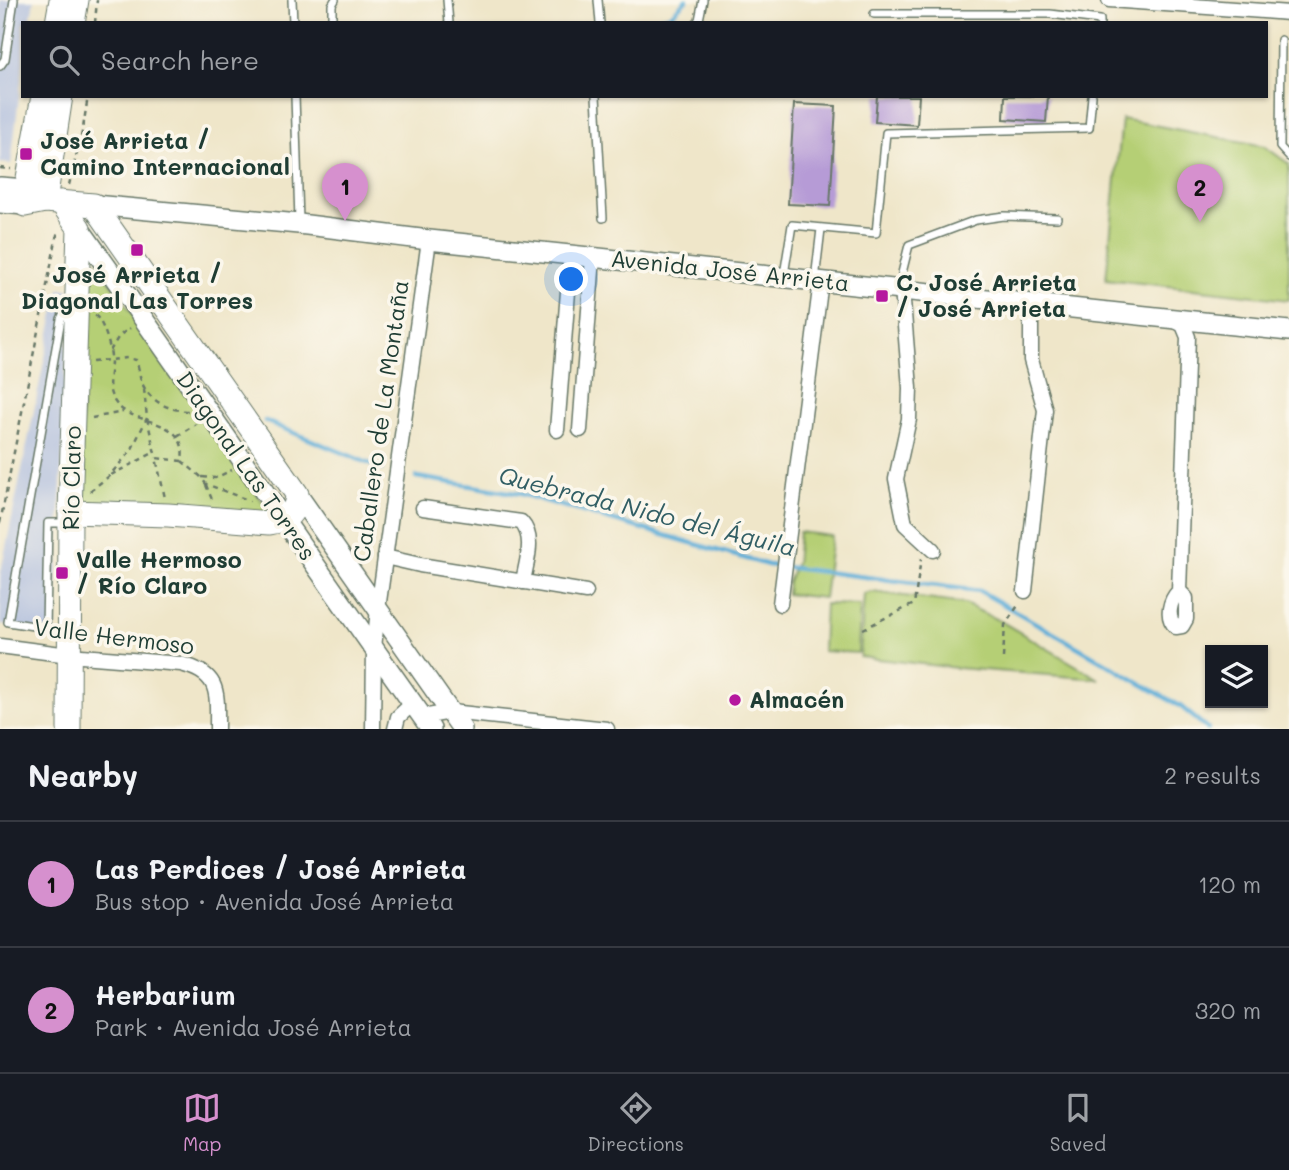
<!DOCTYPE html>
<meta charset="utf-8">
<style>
:root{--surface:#171b24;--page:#20242c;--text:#f1f3f6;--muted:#9ea1a6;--line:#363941;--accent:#d690ce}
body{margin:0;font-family:Mali,sans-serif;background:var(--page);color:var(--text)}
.controls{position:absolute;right:21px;bottom:21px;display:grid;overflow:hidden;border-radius:0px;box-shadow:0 2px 5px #0004}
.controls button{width:63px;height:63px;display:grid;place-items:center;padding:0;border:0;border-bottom:2px solid var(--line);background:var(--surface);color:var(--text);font:35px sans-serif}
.you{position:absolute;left:572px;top:280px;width:24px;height:24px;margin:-18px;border:5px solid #fff;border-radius:50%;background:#1a73e8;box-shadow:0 0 0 10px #1a73e833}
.badge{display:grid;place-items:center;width:46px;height:46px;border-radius:50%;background:var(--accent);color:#111;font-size:23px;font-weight:700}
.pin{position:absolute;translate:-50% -58px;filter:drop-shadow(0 2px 4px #0008)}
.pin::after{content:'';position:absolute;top:37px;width:24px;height:21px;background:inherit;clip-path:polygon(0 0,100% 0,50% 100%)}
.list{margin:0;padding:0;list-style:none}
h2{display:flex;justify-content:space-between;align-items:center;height:91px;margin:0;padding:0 28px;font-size:30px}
h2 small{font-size:23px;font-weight:400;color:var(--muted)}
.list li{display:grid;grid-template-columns:46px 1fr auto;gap:21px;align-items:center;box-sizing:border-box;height:126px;padding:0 28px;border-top:2px solid var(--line)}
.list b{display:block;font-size:26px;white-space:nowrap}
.list p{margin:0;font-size:23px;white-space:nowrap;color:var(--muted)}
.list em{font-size:23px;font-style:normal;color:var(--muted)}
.icon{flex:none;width:38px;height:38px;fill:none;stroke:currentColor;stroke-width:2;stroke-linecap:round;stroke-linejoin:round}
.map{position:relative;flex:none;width:1289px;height:729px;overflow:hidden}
.search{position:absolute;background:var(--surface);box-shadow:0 2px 5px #0004;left:21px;right:21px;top:21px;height:77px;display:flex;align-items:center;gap:18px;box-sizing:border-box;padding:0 24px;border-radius:0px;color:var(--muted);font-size:26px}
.sheet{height:343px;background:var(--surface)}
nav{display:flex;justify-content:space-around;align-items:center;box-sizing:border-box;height:98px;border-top:2px solid var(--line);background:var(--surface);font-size:19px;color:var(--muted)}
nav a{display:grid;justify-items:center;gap:4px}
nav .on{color:var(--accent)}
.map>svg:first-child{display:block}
.industrial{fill:#b9c5de}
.green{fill:#b5cf75;stroke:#6a8654;stroke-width:2}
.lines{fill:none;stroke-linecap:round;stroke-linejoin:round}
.stream{stroke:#5daed8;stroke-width:4.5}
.building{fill:#b69bd6}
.lane-casing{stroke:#687868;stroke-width:10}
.street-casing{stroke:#687868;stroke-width:17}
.secondary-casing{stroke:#687868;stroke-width:22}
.primary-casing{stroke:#687868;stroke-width:25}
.path{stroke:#687868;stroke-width:2.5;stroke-dasharray:5 5;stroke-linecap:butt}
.lane{stroke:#fff;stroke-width:7}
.street{stroke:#fff;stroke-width:14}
.secondary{stroke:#fff;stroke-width:19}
.primary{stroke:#fff;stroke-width:23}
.poi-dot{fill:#b5179e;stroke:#fbf7ec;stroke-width:2.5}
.labels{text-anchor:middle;stroke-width:7;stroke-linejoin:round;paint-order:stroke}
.poi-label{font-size:23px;font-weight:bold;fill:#1f3d34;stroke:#fbf7ec;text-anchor:start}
.street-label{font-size:23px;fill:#1f3d34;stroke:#fbf7ec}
.water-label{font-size:24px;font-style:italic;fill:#325f65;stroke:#fbf7ec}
</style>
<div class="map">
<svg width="1289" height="729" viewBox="0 0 1289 729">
<rect width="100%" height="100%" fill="#fbf7ec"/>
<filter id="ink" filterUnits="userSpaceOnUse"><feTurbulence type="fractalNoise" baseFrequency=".0143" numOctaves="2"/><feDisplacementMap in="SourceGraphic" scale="14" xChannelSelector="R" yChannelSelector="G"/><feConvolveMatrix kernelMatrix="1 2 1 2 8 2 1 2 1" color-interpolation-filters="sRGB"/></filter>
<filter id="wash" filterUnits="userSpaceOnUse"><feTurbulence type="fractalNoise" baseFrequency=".00686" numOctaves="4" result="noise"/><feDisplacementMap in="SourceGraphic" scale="28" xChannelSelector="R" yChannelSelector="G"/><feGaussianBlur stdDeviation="1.57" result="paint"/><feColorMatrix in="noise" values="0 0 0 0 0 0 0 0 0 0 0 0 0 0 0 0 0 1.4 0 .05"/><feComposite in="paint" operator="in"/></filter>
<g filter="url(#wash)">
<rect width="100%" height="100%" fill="#efe6c9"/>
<g class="industrial">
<path d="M0 0H34L30 23H23V63L11 164 0 163Z"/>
<path d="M59 289H69L55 632 0 624V576Z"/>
</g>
<g class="green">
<path d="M1122 119 1264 146 1289 164V300L1106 279Z"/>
<path d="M86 247 276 521 79 507Z"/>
<path d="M799 532 832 536 824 598 787 594 788 581 796 563Z"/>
<path d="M873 592 965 604 1002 622 1099 679 957 668 860 657 864 594Z"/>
<path d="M825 604 860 605 858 653 823 651Z"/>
</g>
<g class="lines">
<g class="stream">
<path d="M638 23 670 16 686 0"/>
<path d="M265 421 382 469"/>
<path d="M416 477 521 494 768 565 980 591 1180 706 1208 729"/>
</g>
</g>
<g id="blocks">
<g class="building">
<path d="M877 96H919L917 125 875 122Z"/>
<path d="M1005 96H1048L1046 122 1004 119Z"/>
<path d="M794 104 836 106 830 206 788 204Z"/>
</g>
</g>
</g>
<g filter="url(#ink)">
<use href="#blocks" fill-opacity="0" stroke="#687868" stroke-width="2"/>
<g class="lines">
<defs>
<g id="lane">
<path d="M292 0 293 23"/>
<path d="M447 0 449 23"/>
<path d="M598 0 600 23"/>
<path d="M874 14H1050L1100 20V23"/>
<path d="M332 23V5L335 0"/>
<path d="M696 23 699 20 703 0"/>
<path d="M1281 40 1280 147 1289 157"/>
<path d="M0 66 5 59 14 0"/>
<path d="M295 96 299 221"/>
<path d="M596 96 603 218"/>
<path d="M784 275 792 225 876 233 886 133 1089 128 1092 96"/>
<path d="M815 280 821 229"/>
<path d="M902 287V273L909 245 976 220 1004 216 1057 218"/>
<path d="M66 523H48L46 628 8 622 61 319 69 302"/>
</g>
<g id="street">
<path d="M1109 0 1289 13"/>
<path d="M902 289 910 388 909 419 896 479 905 524 933 550"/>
<path d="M1172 319 1183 325 1188 337 1179 591C1170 600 1165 617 1176 627L1182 626 1186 619V598L1179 591"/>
<path d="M557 430 571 254"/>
<path d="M580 430 593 257"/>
<path d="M423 508 521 522C536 538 526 562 523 582"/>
<path d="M385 557 420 565 586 592"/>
<path d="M1025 591 1045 410 1031 360V303"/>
<path d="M780 604 821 281"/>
<path d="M0 646 69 655 181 664C221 674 217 693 217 729"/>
<path d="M422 717 451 712 607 729"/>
<path d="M373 729 374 648 378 609 429 240"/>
<path d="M395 729 398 717 412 704"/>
</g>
<g id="secondary">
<path d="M0 187 26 189 38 197"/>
<path d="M0 203 25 205"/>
<path d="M94 205 299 224 429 240 1289 331"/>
<path d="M79 228C198 394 312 563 431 729"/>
<path d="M297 494 462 729"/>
</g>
<g id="primary">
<path d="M57 23 61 0"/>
<path d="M73 23 77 0"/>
<path d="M43 96 26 189 25 205 45 201 94 205 297 494C296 512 289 520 270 523L168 515 70 512"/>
<path d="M45 201 61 96"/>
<path d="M61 202 79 228 70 512 69 729"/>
</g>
</defs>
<use href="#lane" class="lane-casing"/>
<use href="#street" class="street-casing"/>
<use href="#secondary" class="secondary-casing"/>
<use href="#primary" class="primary-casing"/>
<g class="path">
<path d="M95 23 97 0"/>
<path d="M0 168 11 169"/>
<path d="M69 185 83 128 88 96"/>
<path d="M95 315C103 321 112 350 111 360 111 376 105 388 115 402 131 427 189 415 182 461L156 458 165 498"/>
<path d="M110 351 119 336 130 328"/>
<path d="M92 362 127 358 136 360C139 367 139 375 142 383 150 402 170 411 190 411"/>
<path d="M144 389 147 418 156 458"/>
<path d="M92 418 123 412"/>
<path d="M177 436 196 424"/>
<path d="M182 461 200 476 206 484 250 501"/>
<path d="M111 475 155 452"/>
<path d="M202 477 215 478 232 470"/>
<path d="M206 485 213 502"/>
<path d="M90 491 108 477 131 451 147 418"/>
<path d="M0 523 58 230"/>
<path d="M863 629 914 604 921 559"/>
<path d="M1003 658 1005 625 1019 604"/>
</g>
<use href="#lane" class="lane"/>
<use href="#street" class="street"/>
<use href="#secondary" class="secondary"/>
<use href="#primary" class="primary"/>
</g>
</g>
<g class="poi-dot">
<rect x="19" y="147" width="14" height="14" rx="3.5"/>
<rect x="130" y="243" width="14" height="14" rx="3.5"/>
<rect x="875" y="289" width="14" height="14" rx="3.5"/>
<rect x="55" y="566" width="14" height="14" rx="3.5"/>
<circle cx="735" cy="700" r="7"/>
</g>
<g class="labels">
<g class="poi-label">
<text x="40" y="149">José Arrieta /<tspan x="40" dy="26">Camino Internacional</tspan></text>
<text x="137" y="283" text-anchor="middle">José Arrieta /<tspan x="137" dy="26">Diagonal Las Torres</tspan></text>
<text x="896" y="291">C. José Arrieta<tspan x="896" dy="26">/ José Arrieta</tspan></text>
<text x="76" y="568">Valle Hermoso<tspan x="76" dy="26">/ Río Claro</tspan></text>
<text x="749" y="708">Almacén</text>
</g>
<g class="street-label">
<text transform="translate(730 271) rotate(6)" y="8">Avenida José Arrieta</text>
<text transform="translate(381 421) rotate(-82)" y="8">Caballero de La Montaña</text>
<text transform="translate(246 466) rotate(55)" y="8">Diagonal Las Torres</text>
<text transform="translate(72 478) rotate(-89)" y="8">Río Claro</text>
<text transform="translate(114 637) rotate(7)" y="8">Valle Hermoso</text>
</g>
<g class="water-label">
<text transform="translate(647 512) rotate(14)" y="8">Quebrada Nido del Águila</text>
</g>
</g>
</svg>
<div class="controls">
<button><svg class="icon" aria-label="layers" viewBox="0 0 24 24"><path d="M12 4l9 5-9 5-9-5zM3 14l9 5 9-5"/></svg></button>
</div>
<div class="you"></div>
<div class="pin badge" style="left:345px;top:221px">1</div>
<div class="pin badge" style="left:1200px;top:222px">2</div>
<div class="search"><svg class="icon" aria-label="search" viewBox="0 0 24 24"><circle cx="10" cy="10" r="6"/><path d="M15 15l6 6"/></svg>Search here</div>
</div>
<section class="sheet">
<h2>Nearby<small>2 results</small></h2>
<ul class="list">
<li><span class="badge">1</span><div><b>Las Perdices / José Arrieta</b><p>Bus stop · Avenida José Arrieta</p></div><em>120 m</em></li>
<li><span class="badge">2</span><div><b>Herbarium</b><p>Park · Avenida José Arrieta</p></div><em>320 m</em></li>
</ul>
</section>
<nav>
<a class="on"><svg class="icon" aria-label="map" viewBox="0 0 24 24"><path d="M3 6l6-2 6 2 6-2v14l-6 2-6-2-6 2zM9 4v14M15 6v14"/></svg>Map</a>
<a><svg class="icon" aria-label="directions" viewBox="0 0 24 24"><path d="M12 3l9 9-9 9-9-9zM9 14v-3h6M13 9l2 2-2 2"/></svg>Directions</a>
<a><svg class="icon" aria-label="saved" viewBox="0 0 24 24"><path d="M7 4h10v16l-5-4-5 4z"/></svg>Saved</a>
</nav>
